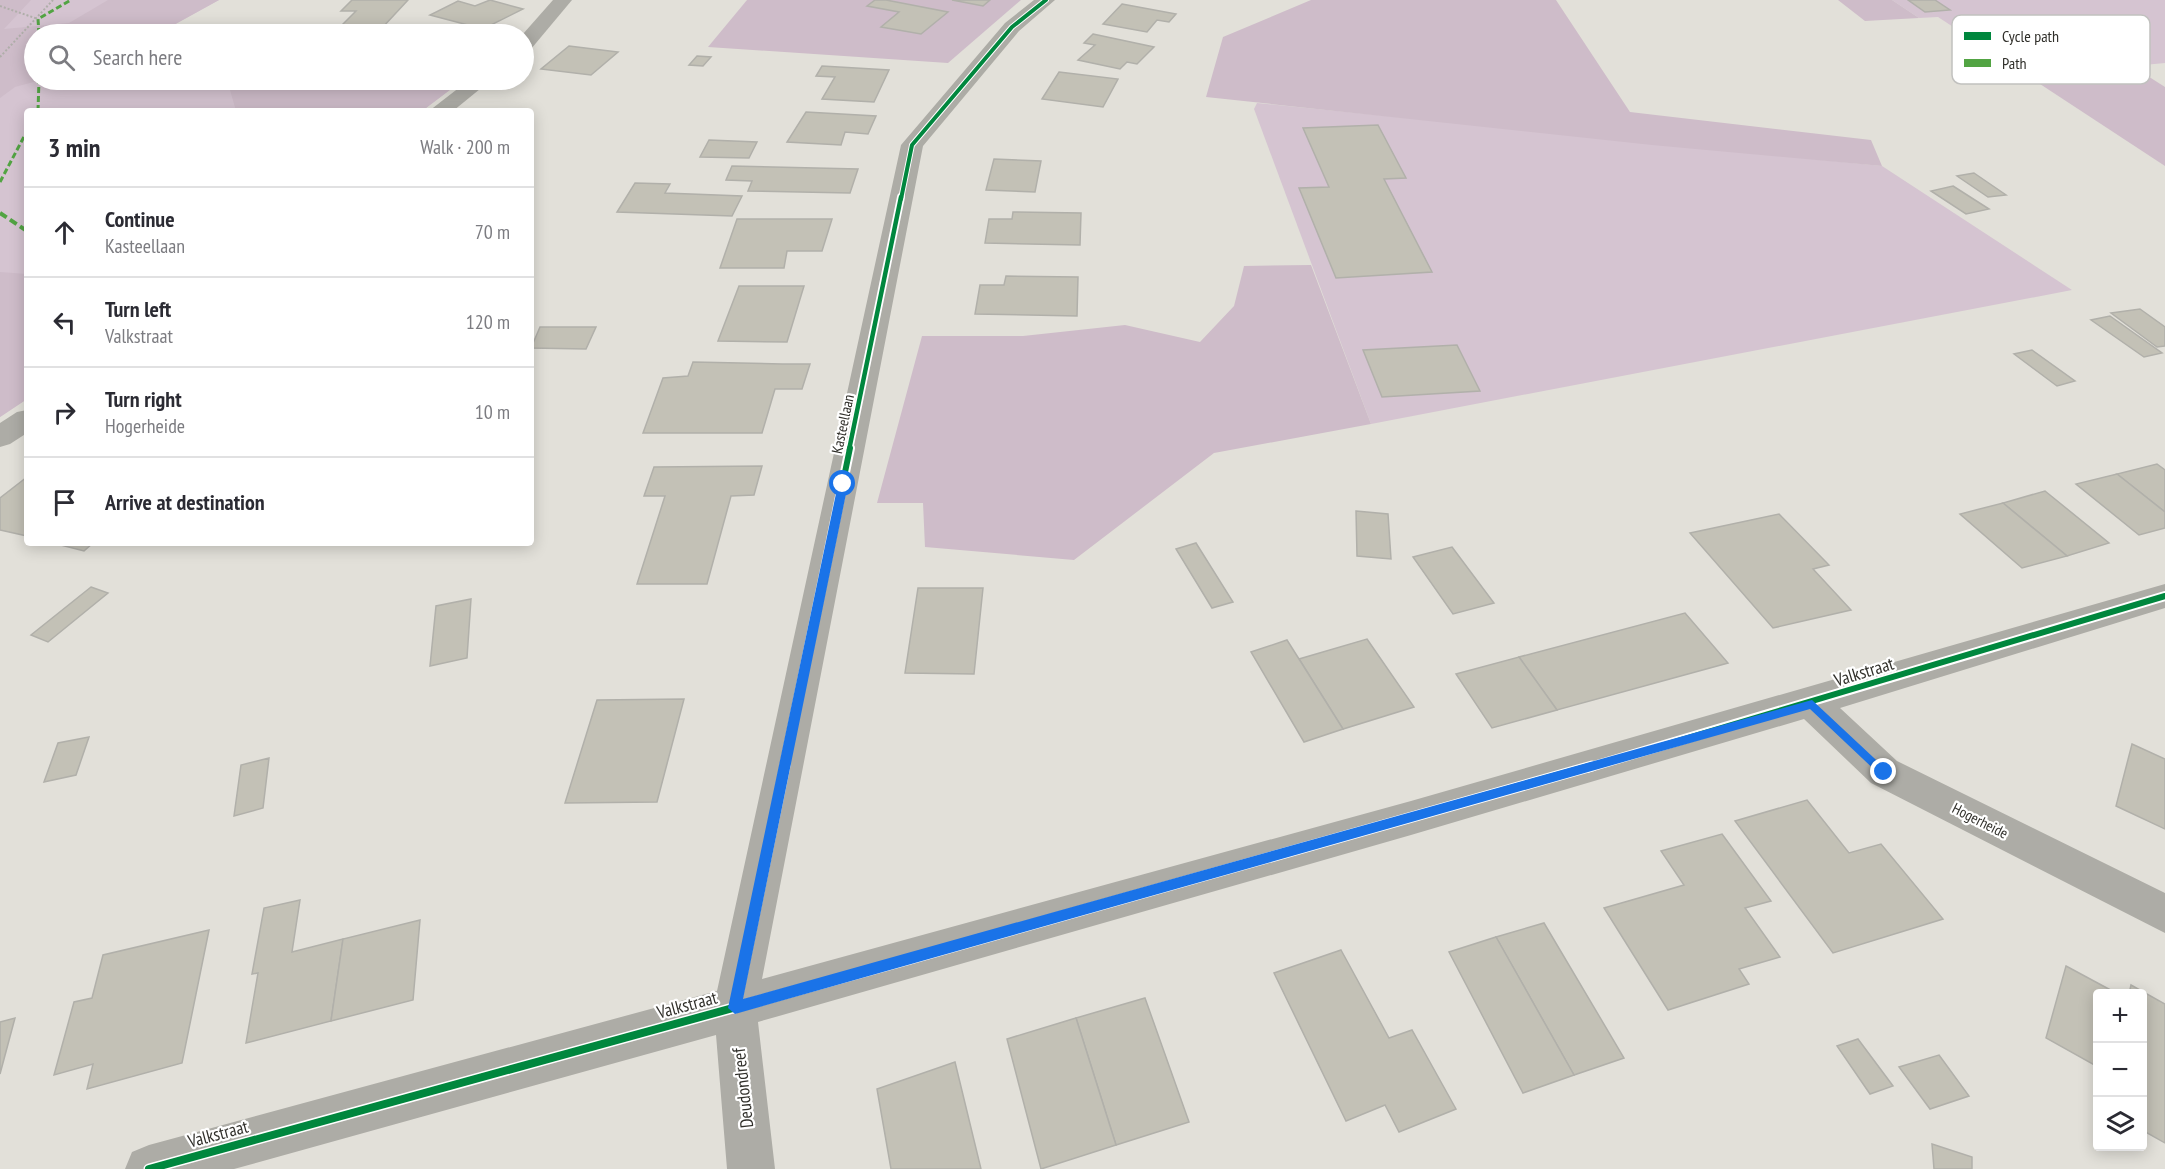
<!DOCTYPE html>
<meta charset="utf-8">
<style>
:root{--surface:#fff;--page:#f2f2f3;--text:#2b2b33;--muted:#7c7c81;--line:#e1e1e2}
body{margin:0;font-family:"PT Sans Narrow",sans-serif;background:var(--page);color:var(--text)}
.controls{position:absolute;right:18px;bottom:18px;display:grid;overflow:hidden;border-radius:6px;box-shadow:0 3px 15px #0003}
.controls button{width:54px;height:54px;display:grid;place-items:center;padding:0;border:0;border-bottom:2px solid var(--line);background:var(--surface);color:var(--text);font:30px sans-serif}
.stop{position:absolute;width:18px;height:18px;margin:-14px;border:4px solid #1a73e8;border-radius:50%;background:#fff}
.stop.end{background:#1a73e8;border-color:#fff;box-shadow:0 2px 6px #0008}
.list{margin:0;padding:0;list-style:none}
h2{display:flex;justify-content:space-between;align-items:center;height:78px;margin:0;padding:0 24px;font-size:26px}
h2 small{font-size:20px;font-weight:400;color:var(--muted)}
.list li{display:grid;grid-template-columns:39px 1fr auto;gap:18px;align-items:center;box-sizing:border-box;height:90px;padding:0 24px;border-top:2px solid var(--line)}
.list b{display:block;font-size:22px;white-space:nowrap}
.list p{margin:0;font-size:20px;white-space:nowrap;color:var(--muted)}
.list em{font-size:20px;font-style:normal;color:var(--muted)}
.icon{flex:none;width:33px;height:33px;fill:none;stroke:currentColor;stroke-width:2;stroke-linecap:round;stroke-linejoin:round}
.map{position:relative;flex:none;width:2165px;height:1169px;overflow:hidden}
.search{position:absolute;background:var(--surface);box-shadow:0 3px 15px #0003;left:24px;top:24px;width:510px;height:66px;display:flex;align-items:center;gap:15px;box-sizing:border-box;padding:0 21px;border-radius:33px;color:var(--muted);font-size:22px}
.panel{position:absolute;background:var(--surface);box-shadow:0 3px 15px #0003;left:24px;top:108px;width:510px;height:438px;border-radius:6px}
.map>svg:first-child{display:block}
.green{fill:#d5c4d1}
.forest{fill:#cebcc9}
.building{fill:#c3c1b6;stroke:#b1b0aa;stroke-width:1.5}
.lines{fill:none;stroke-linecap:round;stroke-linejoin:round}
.path{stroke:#afaea9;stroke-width:2;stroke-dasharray:2 2;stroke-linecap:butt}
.minor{fill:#adaca6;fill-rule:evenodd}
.quiet-far1{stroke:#52a443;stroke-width:3;stroke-dasharray:6 3;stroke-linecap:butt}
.quiet{stroke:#52a443;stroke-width:4;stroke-dasharray:8 4;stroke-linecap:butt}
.cycleway-far3-casing{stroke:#fff;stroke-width:6}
.cycleway-far2-casing{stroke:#fff;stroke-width:8}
.cycleway-far1-casing{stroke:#fff;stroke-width:10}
.cycleway-casing{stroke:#fff;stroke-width:11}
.cycleway-far3{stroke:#00873e;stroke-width:4}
.cycleway-far2{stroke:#00873e;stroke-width:4.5}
.cycleway-far1{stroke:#00873e;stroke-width:6}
.cycleway{stroke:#00873e;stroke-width:8}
.route{fill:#1a73e8}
.labels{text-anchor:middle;stroke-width:4.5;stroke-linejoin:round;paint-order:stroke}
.street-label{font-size:15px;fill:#302f2a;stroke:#fff}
.near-street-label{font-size:18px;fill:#302f2a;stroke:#fff}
.key{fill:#fff;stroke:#c1c1bf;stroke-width:1.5}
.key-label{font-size:16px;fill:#302f2a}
</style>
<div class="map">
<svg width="2165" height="1169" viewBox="0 0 2165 1169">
<rect width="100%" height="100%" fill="#e2e0d9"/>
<g class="green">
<path d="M0 0H219L170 27 207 34H34V80H463L422 111H27V399L0 417Z"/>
<path d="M1892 0H2165V63L2028 76 1938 17 1919 18Z"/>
<path d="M1257 103 1882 166 2072 290 1371 424 1254 109Z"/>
</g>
<g class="forest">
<path d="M0 0H31L4 29 69 23 108 0H219L170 27 207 34H34V80H41L15 87 0 98Z"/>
<path d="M747 0H1021L948 63 708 47Z"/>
<path d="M1311 0H1556L1630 112 1871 140 1882 166 1652 145 1206 97 1223 37Z"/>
<path d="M1838 0H1892L1919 18 1865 21Z"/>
<path d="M2132 66 2165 87V166L2028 76Z"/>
<path d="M210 80H463L422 111H236L228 83Z"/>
<path d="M1311 265 1371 424 1214 453 1074 560 925 547 923 503H877L922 336H1023L1125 325 1200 342 1234 306 1244 266Z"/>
<path d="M0 272 27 274V399L0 417Z"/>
</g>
<g class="building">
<path d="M352 0H408L382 28 340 27 356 11H341Z"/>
<path d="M490 0 523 9 483 29 430 15 458 1 475 6Z"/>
<path d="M875 0H886L948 12 921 34 881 27 899 12 867 6Z"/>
<path d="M952 0H990L983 6Z"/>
<path d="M1908 0H1935L1950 10 1925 12Z"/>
<path d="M1122 4 1176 14 1169 22 1157 20 1147 32 1103 24Z"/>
<path d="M1093 34 1154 47 1137 64 1127 62 1120 69 1078 60 1095 45 1084 43Z"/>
<path d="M569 46 618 52 591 75 541 69Z"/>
<path d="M697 56 711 57 703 66 689 65Z"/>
<path d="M822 66 889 70 874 102 822 99 835 77 816 76Z"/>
<path d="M1059 72 1118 79 1103 107 1042 99Z"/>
<path d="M806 112 876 116 868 134 845 132 841 145 787 142Z"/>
<path d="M1378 125 1406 178 1384 179 1432 272 1336 278 1299 188 1329 187 1303 128Z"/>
<path d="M709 140 757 142 749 158 700 157Z"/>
<path d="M994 159 1041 161 1035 192 986 190Z"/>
<path d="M732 166 858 169 850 193 748 191 752 181 726 180Z"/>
<path d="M1974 173 2006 195 1988 197 1957 176Z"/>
<path d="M635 183 670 184 665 193 742 196 732 216 617 212Z"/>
<path d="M1953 186 1989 209 1966 214 1931 191Z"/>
<path d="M1013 212 1081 213 1080 245 985 243 989 219H1012Z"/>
<path d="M737 219H832L822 251H787L784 268H720Z"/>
<path d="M1006 276 1078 277 1077 316 975 314 980 285H1004Z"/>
<path d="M739 286H804L787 342 718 341Z"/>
<path d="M2140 309 2165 327V346L2157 347 2111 313Z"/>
<path d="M2110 316 2162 353 2144 357 2091 320Z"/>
<path d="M540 327H596L586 349 531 348Z"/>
<path d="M1457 345 1480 391 1382 397 1363 350Z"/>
<path d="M2032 350 2075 381 2057 386 2014 354Z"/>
<path d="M693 362 782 364H810L802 389H775L762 433H643L663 378 688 376Z"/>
<path d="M2157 464 2165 470V512L2117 474Z"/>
<path d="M762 466 754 495 731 496 707 584H637L665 496H644L654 467Z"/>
<path d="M2117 474 2165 512V528L2139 535 2076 484Z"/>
<path d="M27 477V536L0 530V498Z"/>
<path d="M2045 491 2109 543 2067 556 2003 503Z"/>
<path d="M2003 503 2067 556 2022 568 1960 514Z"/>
<path d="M1356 511 1388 514 1391 559 1357 556Z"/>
<path d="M1779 514 1829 565 1813 569 1851 610 1773 628 1690 533Z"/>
<path d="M53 543H93L84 551Z"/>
<path d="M1196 543 1233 602 1212 608 1176 549Z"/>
<path d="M1452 547 1494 603 1453 614 1413 557Z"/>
<path d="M91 587 108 593 48 642 31 635Z"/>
<path d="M918 588H983L974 674 905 673Z"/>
<path d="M471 599 467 658 430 666 436 606Z"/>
<path d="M1685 613 1728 663 1557 710 1519 657Z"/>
<path d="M1367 639 1414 707 1343 729 1299 659Z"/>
<path d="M1287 640 1299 659 1343 729 1304 742 1251 652Z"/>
<path d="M1519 657 1557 710 1492 728 1456 674Z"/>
<path d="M684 699 657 802 565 803 597 700Z"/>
<path d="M89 737 76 775 44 782 58 743Z"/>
<path d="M2132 744 2165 759V829L2116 806Z"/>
<path d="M269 758 263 808 234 816 241 765Z"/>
<path d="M1807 800 1849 853 1881 844 1943 919 1833 953 1735 821Z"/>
<path d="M1722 834 1771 901 1745 908 1780 957 1739 969 1749 984 1668 1010 1604 908 1684 885 1661 851Z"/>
<path d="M300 900 292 952 343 939 331 1021 246 1043 258 973 252 974 264 908Z"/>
<path d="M420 920 413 1000 331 1021 343 939Z"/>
<path d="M1544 923 1624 1058 1574 1075 1496 937Z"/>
<path d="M209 930 182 1063 87 1089 93 1064 54 1075 74 1002 92 998 103 955Z"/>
<path d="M1496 937 1574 1075 1523 1093 1449 952Z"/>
<path d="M1341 950 1389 1038 1412 1030 1456 1109 1399 1132 1385 1105 1346 1121 1274 973Z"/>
<path d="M2066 966 2118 994H2098V1067L2046 1038Z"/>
<path d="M2131 985 2165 1004V1143L2142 1130V994H2129Z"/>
<path d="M1145 998 1189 1122 1116 1145 1076 1018Z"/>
<path d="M15 1018 0 1074V1022Z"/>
<path d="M1076 1018 1116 1145 1041 1169 1007 1039Z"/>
<path d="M1858 1039 1893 1086 1870 1094 1837 1046Z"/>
<path d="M1939 1055 1969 1096 1930 1109 1899 1067Z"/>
<path d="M955 1062 981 1169H891L877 1089Z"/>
<path d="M1932 1144 1972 1157V1169H1934Z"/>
</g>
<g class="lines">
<g class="path">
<path d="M0 6 38 19"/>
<path d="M0 57 53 0"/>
</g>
<g class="minor">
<path d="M553 0H572L531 49 524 51 523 34Z"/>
<path d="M1034 0H1055L1019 31 923 146 762 979 1411 801 2165 584V608L1840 708 1897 761 2165 893V933L1871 783 1804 719 1411 835 758 1022 775 1169H727L716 1035 234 1169H125L132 1152 149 1145 717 991 901 145 1005 23Z"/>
<path d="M469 80H491L453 111H429Z"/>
<path d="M27 410V433L10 444 0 447V423L17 412Z"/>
</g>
<g class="quiet-far1">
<path d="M39 34 38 19 71 0"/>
<path d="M38 111 39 80"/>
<path d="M0 182 27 131"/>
</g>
<path class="quiet" d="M0 213 27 231"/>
<defs>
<path id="cycleway-far3" d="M901 199 912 145 1012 27 1046 0"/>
<path id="cycleway-far2" d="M849 450 901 197"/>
<g id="cycleway-far1">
<path d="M784 768 850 448"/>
<path d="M1587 768 2165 596"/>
</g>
<g id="cycleway">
<path d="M735 1008 785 766"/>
<path d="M149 1169 907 960 1592 766"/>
</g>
</defs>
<use href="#cycleway-far3" class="cycleway-far3-casing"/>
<use href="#cycleway-far2" class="cycleway-far2-casing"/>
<use href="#cycleway-far1" class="cycleway-far1-casing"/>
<use href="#cycleway" class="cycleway-casing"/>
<use href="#cycleway-far3" class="cycleway-far3"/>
<use href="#cycleway-far2" class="cycleway-far2"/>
<use href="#cycleway-far1" class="cycleway-far1"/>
<use href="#cycleway" class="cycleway"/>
</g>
<path class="route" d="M843 481 848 484 743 999 1812 700 1889 772 1888 775H1880L1810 709 735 1014 728 1008 838 484Z"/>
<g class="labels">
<g class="street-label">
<text transform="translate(843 424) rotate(-78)" y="5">Kasteellaan</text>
<text transform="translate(1980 821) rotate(27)" y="5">Hogerheide</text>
</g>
<g class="near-street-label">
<text transform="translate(1864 672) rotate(-17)" y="6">Valkstraat</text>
<text transform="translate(687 1005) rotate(-15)" y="6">Valkstraat</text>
<text transform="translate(743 1088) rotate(-96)" y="6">Deudondreef</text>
<text transform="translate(218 1134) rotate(-15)" y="6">Valkstraat</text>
</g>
</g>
<rect x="1952" y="15" width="198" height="69" rx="9" class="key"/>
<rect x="1964" y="32" width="27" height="8" fill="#00873e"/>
<rect x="1964" y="59" width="27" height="8" fill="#52a443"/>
<g class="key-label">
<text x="2002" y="42">Cycle path</text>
<text x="2002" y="69">Path</text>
</g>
</svg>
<div class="controls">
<button>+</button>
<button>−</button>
<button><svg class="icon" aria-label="layers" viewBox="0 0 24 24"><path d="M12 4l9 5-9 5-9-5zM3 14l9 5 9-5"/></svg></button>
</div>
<div class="stop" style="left:843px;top:484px"></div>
<div class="stop end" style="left:1884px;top:772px"></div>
<div class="search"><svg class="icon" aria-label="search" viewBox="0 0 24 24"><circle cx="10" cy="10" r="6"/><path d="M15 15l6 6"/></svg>Search here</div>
<section class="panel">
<h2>3 min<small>Walk · 200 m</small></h2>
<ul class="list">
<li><svg class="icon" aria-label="ahead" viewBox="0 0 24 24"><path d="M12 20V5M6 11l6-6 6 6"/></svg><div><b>Continue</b><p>Kasteellaan</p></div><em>70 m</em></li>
<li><svg class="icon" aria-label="left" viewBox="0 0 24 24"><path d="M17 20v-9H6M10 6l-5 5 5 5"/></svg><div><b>Turn left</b><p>Valkstraat</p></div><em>120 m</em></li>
<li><svg class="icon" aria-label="right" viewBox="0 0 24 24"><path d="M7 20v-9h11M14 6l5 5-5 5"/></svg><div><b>Turn right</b><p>Hogerheide</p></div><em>10 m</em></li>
<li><svg class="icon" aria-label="arrive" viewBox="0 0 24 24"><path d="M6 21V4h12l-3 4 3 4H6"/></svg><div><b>Arrive at destination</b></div></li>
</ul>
</section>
</div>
